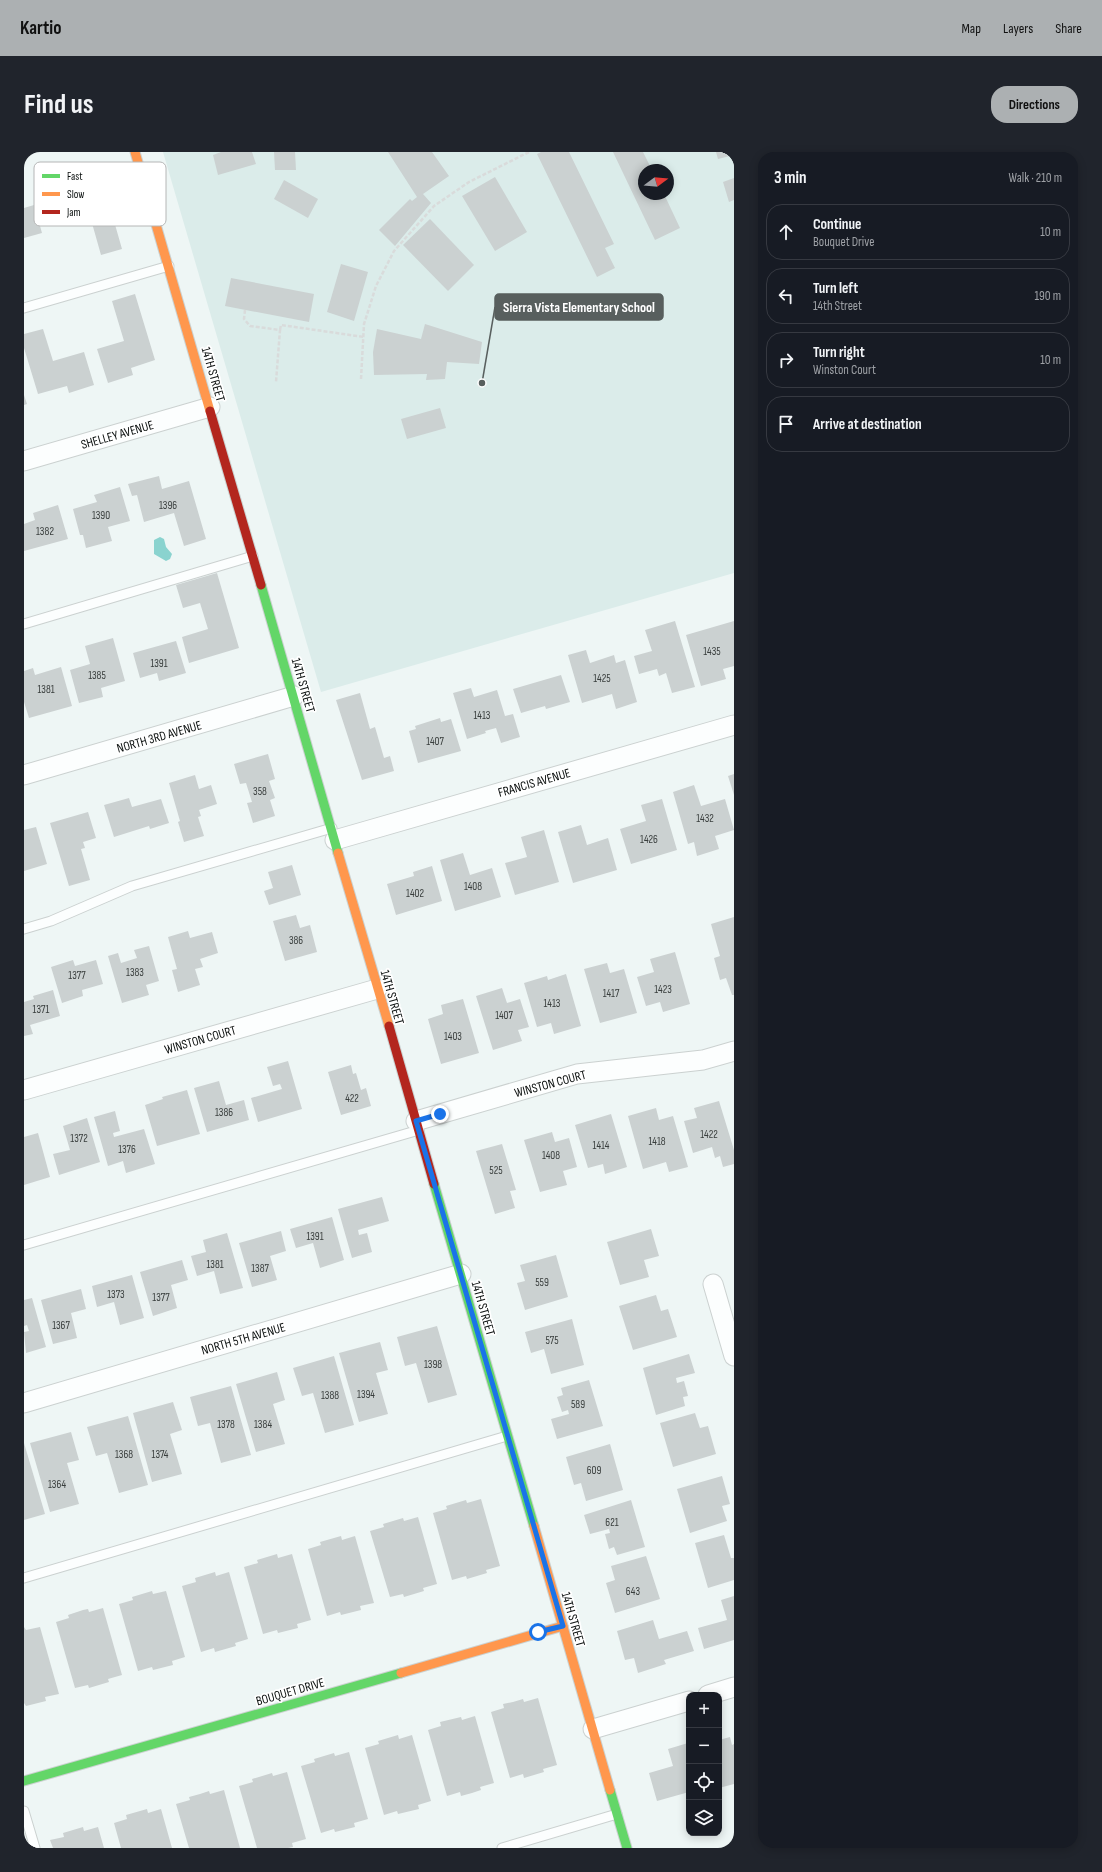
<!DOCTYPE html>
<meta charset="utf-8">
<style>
:root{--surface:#171b24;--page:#20242c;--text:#f1f3f6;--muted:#9ea1a6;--line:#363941;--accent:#acb0b2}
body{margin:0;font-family:"Sofia Sans Condensed",sans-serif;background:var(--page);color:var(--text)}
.controls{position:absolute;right:12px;bottom:12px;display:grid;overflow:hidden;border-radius:8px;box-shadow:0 2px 10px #0003}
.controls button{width:36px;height:36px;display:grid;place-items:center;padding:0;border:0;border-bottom:1px solid var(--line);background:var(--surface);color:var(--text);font:20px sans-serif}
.compass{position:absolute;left:614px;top:12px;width:36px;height:36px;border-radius:50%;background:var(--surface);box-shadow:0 2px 10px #0003;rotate:74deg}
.stop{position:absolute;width:12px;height:12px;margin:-9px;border:3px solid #1a73e8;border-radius:50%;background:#fff}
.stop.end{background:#1a73e8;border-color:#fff;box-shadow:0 1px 4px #0008}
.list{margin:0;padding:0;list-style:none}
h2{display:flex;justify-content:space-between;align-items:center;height:52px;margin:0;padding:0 16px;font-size:17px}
h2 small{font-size:13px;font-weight:400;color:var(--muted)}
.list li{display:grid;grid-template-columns:26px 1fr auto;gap:12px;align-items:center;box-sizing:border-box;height:56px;margin:0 8px 8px;padding:0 8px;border:1px solid var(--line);border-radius:16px}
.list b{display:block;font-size:15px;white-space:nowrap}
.list p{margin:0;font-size:13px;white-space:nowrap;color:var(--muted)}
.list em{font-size:13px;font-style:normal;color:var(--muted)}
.icon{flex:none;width:22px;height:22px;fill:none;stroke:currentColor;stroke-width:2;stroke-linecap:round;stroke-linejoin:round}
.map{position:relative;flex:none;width:710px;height:1696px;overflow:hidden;border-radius:16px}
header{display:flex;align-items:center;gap:24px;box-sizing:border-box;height:56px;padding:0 20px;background:var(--accent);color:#111}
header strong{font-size:19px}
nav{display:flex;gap:22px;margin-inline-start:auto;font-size:14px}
.intro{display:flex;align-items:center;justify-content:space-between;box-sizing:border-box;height:96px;padding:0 24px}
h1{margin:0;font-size:28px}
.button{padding:10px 18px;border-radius:16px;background:var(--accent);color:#111;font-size:14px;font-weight:700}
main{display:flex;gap:24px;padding:0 24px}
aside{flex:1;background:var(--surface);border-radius:16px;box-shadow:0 2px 10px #0003}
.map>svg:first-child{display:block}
.built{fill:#dbecea;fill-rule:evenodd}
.water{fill:#8ad3cf}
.building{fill:#cbd1d1}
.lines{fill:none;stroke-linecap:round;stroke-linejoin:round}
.lane-casing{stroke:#cbd1d0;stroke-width:11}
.street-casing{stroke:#cbd1d0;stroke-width:21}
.fast-casing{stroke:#cbd1d0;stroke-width:11}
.slow-casing{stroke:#cbd1d0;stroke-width:11}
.jam-casing{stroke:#cbd1d0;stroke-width:11}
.path{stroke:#d9dbdb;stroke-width:2.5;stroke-dasharray:4 2;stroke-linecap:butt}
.lane{stroke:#fcfefe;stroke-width:9}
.street{stroke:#fcfefe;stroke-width:19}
.fast{stroke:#63d668;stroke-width:9}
.slow{stroke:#ff974d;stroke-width:9}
.jam{stroke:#b3261e;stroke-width:9}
.route{stroke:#1a73e8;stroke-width:5}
.labels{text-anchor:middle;stroke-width:3.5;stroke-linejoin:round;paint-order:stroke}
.number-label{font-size:11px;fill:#393e3d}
.street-label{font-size:13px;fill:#080d0c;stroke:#fff}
.key{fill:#fff;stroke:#b5b6b6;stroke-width:1}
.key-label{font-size:11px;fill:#080d0c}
.leader{fill:none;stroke:#585f5e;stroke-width:1.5}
.callout-dot{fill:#585f5e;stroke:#fff;stroke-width:1.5}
.callout{fill:#585f5e;stroke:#585f5e;stroke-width:1.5}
.callout-label{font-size:14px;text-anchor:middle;font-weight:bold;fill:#fff}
</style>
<header>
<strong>Kartio</strong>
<nav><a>Map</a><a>Layers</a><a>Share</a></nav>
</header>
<div class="intro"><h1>Find us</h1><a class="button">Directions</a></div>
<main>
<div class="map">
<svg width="710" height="1696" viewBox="0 0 710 1696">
<rect width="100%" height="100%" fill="#eef6f5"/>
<path class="built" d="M139 0H710V421L297 540ZM620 18H644V42H620Z"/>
<path class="water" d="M136 385 140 387 142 395 148 402 146 407 142 409 130 402V388Z"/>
<g class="building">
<path d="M197 0H228L232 12 194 23 189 3Z"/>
<path d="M250 0H271L272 18H251Z"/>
<path d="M364 0H408L425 24 399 42 407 51 371 94 355 78 386 47 388 49 393 45Z"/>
<path d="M517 0H545L590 92 581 96 591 116 573 125 513 2Z"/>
<path d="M589 0H619L628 18H620V42H640L656 76 631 88Z"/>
<path d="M692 0H710V3L694 7Z"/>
<path d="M471 25 503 80 471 99 438 44Z"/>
<path d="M710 26V48L705 50 699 30Z"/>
<path d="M78 27 98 97 77 103 64 57 31 67 24 42Z"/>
<path d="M260 28 294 47 284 66 250 47Z"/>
<path d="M10 53 18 81 0 86V56Z"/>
<path d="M406 67 450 113 424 139 379 93Z"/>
<path d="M317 112 344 120 330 169 303 160Z"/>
<path d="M207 126 290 142 285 170 201 154Z"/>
<path d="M111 142 131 208 107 216 109 223 84 231 73 197 100 189 88 149Z"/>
<path d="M401 172 458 190 455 212 423 210 421 227 402 228 403 222 350 223 349 200 353 177 397 187Z"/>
<path d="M19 177 29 209 60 200 70 233 45 241 43 234 14 242 0 196V182Z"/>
<path d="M0 243 3 252 0 253Z"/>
<path d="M416 256 422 276 383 287 377 267Z"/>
<path d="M135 324 138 337 165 329 182 387 160 394 150 361 120 370 113 343 108 344 104 332Z"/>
<path d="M96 335 106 369 84 375 88 389 62 396 59 383H56L49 357 73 350 70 343Z"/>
<path d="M34 353 44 387 0 399V372L11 368 9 361Z"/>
<path d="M193 421 215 496 165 511 158 485 184 477 176 451 159 456 152 433Z"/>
<path d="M651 469 671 535 648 541 642 521 635 524 633 517 615 522 610 504 628 499 621 478Z"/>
<path d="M710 469V514L699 517 702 527 677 534 662 483Z"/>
<path d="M89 486 101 529 77 536 79 545 55 551 46 518 66 512 61 494Z"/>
<path d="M152 489 162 521 135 529 133 521 116 526 109 501Z"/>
<path d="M562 498 566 511 590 503 592 511 601 508 613 550 592 557 588 542 558 551 544 503Z"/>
<path d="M37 515 48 554 5 566 0 550V519L9 516 11 523Z"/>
<path d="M537 523 546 550 522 557 521 554 497 561 489 537Z"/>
<path d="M447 536 450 545 473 538 481 564 489 562 496 585 477 591 472 576 461 579 462 581 443 587 429 541Z"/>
<path d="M336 541 346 577 351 575 360 606 366 604 370 619 338 628 312 548Z"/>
<path d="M416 566 417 570 427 567 437 599 394 611 385 579 392 577 391 574Z"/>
<path d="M244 602 251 627 245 629 251 646 246 648 251 664 229 671 223 651 228 650 222 631 216 632 210 612Z"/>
<path d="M710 622V643L704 624Z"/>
<path d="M171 623 175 637 187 633 193 652 175 658 177 664 174 665 180 684 160 690 154 670 156 669 145 631Z"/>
<path d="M670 633 677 654 701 647 710 678 691 684 695 697 673 704 670 690 664 692 649 640Z"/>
<path d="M105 646 108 655 137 647 145 671 126 677 125 674 90 685 80 653Z"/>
<path d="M638 647 653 698 607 712 596 677 622 669 617 653Z"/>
<path d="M64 660 72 686 59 690 61 696 57 697 66 728 45 734 26 671Z"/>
<path d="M557 673 563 693 584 686 593 718 549 731 534 680Z"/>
<path d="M12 675 23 712 0 719V678Z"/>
<path d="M520 678 535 730 491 743 481 711 503 705 497 685Z"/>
<path d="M439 701 446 723 468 716 477 745 431 759 416 708Z"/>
<path d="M268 713 277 743 245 753 240 739 249 736 244 720Z"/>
<path d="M408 714 418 749 372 763 363 732 390 724 389 720Z"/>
<path d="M272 763 276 776 286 773 293 800 261 809 249 769Z"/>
<path d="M710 765V843H708L702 826 696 828 690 806 696 804 687 772Z"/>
<path d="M164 779 166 786 188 780 194 801 176 807 179 815 171 817 176 833 154 840 148 818 153 817 144 785Z"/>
<path d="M125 794 135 829 122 833 125 843 98 851 84 804 94 801 97 811 113 806 110 798Z"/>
<path d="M651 800 666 852 639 860 636 850 622 854 613 825 630 820 626 807Z"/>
<path d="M49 808 51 814 72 808 79 832 58 838 59 844 38 851 27 815Z"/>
<path d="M583 811 586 821 600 817 613 861 576 871 560 817Z"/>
<path d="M542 822 557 874 530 882 527 871 513 875 500 831 523 824 524 828Z"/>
<path d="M478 836 483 851 496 847 505 875 494 878 498 889 469 898 452 844Z"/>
<path d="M29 838 36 864 6 873 9 882 0 884V850L10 847 9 844Z"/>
<path d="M439 847 455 901 417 912 404 867 419 862 417 853Z"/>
<path d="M264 909 278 957 234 970 227 946 258 937 256 932 249 934 243 915Z"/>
<path d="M327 913 329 922 332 921 337 938 342 936 347 954 317 963 304 920Z"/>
<path d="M195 929 202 953 220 948 225 968 183 980 170 936Z"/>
<path d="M163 938 176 982 133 994 121 953 139 947 138 945Z"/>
<path d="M695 949 710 998V1012L699 1015 696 1004 691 1006 688 995 669 1001 660 969 673 966 670 956Z"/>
<path d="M632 956 635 968 649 964 664 1015 645 1020 642 1010 619 1017 604 964Z"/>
<path d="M91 959 96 979 89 981 90 985 120 977 131 1012 102 1021 99 1009 84 1014 70 965Z"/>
<path d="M587 962 603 1015 581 1022 579 1012 564 1016 551 973Z"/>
<path d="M63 966 76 1010 35 1023 29 1002 46 998 39 974Z"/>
<path d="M528 980 531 990 545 986 553 1015 539 1019 543 1033 516 1040 500 988Z"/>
<path d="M14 981 26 1025 0 1033V985Z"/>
<path d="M478 992 492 1038 486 1039 491 1056 471 1062 452 999Z"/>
<path d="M358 1045 365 1069 334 1078 335 1083 343 1081 348 1100 328 1106 314 1057Z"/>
<path d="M308 1065 320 1108 296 1116 289 1091 272 1096 266 1077Z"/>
<path d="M627 1077 635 1104 620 1108 625 1125 596 1133 583 1090Z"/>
<path d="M257 1079 262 1099 246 1104 253 1128 228 1135 215 1091Z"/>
<path d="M203 1081 219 1136 196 1142 190 1119 173 1124 167 1104 182 1100 179 1088Z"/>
<path d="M532 1103 544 1145 501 1158 493 1131 501 1129 496 1113Z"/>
<path d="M158 1108 164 1128 147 1133 153 1156 129 1164 116 1120Z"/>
<path d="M108 1123 120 1166 96 1173 90 1150 73 1155 68 1134Z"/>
<path d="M57 1137 62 1157 47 1161 53 1186 29 1192 17 1148Z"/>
<path d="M632 1143 637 1159 644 1157 653 1185 609 1198 595 1154Z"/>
<path d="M8 1146 22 1195 2 1201 0 1180 5 1179 3 1173 0 1174V1148Z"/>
<path d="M548 1167 560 1213 527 1222 520 1197 507 1201 501 1180Z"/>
<path d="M413 1174 433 1243 404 1251 392 1211 381 1214 373 1185Z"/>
<path d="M356 1190 364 1218 352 1221 364 1262 335 1270 315 1201Z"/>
<path d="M665 1202 671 1221 652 1226 653 1231 660 1229 664 1244 659 1245 661 1254 632 1263 619 1216Z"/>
<path d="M310 1204 330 1273 301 1281 289 1241 278 1244 269 1216Z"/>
<path d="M253 1220 261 1248 249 1252 261 1292 232 1300 212 1232Z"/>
<path d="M565 1228 579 1274 533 1287 527 1267 545 1262 544 1258 538 1260 533 1245 539 1243 537 1236Z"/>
<path d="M207 1234 227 1303 197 1311 186 1271 174 1274 166 1245Z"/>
<path d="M149 1250 158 1278 146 1282 158 1322 128 1330 109 1261Z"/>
<path d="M671 1261 676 1276 684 1274 692 1302 649 1315 636 1271Z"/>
<path d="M104 1264 124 1333 95 1341 83 1301 72 1304 63 1275Z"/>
<path d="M47 1280 55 1308 43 1311 55 1352 26 1360 6 1291Z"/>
<path d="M0 1291 21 1362 0 1368Z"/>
<path d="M586 1292 599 1338 562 1349 557 1331 550 1333 542 1305Z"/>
<path d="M698 1324 706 1352 698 1354 703 1369 666 1381 653 1337Z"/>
<path d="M457 1347 476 1414 462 1418 463 1421 443 1427 442 1424 428 1428 409 1361 423 1357 422 1354 442 1348 443 1351Z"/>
<path d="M607 1348 621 1395 593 1403 590 1395 585 1397 581 1382 586 1381 585 1377 566 1382 560 1363Z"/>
<path d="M394 1365 413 1432 399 1436 400 1439 380 1445 379 1442 366 1445 346 1379 360 1375 359 1372 379 1366 380 1369Z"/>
<path d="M700 1383 707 1406H710V1428L684 1436 671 1391Z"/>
<path d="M317 1384 318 1388 331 1384 350 1451 336 1454 337 1458 317 1463 316 1460 303 1464 284 1397 297 1393 296 1390Z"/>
<path d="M253 1402 254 1406 268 1402 287 1468 273 1472 274 1476 254 1481 253 1478 239 1482 220 1415 234 1411 233 1408Z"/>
<path d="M622 1404 636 1447 591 1461 582 1431 591 1428 587 1414Z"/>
<path d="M191 1420 192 1424 205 1420 224 1487 211 1491 212 1494 191 1500 190 1496 177 1500 158 1434 172 1430 171 1426Z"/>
<path d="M128 1439 129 1442 142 1439 161 1505 148 1509 149 1513 129 1518 128 1515 114 1519 95 1452 109 1448 108 1445Z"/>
<path d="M710 1444V1488L680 1497 674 1476 703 1468 697 1448Z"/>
<path d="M79 1456 98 1523 84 1527 85 1530 65 1536 64 1533 51 1536 32 1470 45 1466 44 1463 59 1458 64 1457 65 1460Z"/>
<path d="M629 1468 635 1487 663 1479 670 1499 640 1508 642 1512 614 1521 610 1506 601 1508 593 1479Z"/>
<path d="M0 1475 2 1478 16 1475 35 1542 21 1545 22 1549 2 1554 0 1551Z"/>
<path d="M514 1546 533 1613 519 1617 520 1620 500 1626 499 1622 486 1626 467 1560 480 1556 479 1552 489 1550 499 1547 500 1550Z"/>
<path d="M451 1564 470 1631 456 1635 457 1638 448 1641 437 1644 436 1640 423 1644 404 1578 417 1574 416 1570 437 1565 438 1568Z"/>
<path d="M374 1583 375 1587 388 1583 407 1649 394 1653 395 1657 374 1662 373 1659 360 1663 341 1596 355 1592 354 1589Z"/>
<path d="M706 1585 708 1593 710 1592V1632L695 1636V1588Z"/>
<path d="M664 1591 665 1640 633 1649 625 1621 649 1614 644 1597Z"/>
<path d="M325 1600 344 1667 330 1671 331 1675 311 1680 310 1677 297 1681 277 1614 291 1610 290 1607 310 1601 311 1604Z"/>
<path d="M263 1620 282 1687 268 1691 269 1695 264 1696H233L215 1634 229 1630 228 1627 248 1621 249 1624Z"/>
<path d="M200 1638 216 1696H165L152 1652 166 1648 165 1645 176 1642 185 1639 186 1642Z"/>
<path d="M123 1657 124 1661 137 1657 148 1696H97L90 1671 103 1667 102 1663Z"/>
<path d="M59 1675 60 1679 74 1675 80 1696H29L26 1688 40 1685 39 1681Z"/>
</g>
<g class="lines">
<defs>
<g id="lane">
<path d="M0 156 145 114"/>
<path d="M0 472 229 404"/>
<path d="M0 777 27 769 108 734 308 676"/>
<path d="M0 1093 395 978"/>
<path d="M0 1426 483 1284"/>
<path d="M0 1659 11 1696"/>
<path d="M478 1696 593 1662"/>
</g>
<g id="street">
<path d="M0 309 186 255"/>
<path d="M0 623 270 544"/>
<path d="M311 688 710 573"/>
<path d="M0 938 353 837"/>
<path d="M392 969 553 922 679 908 710 899"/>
<path d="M689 1132 710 1204"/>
<path d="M0 1251 437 1122"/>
<path d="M684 1543 710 1535"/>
<path d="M569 1577 665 1549"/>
</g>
<g id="fast">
<path d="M237 433 314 701"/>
<path d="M410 1032 510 1374"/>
<path d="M0 1629 377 1521"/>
<path d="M586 1638 603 1696"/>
</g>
<g id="slow">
<path d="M111 0 186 259"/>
<path d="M314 701 365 874"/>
<path d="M510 1374 586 1638"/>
<path d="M377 1521 539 1474"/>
</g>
<g id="jam">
<path d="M186 259 237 433"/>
<path d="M365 874 410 1032"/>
</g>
</defs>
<use href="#lane" class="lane-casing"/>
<use href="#street" class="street-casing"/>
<use href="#fast" class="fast-casing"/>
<use href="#slow" class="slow-casing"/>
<use href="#jam" class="jam-casing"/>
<g class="path">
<path d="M221 158 220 167 226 174 256 178 252 230"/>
<path d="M256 178 257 173 340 185"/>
<path d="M337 227 340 172 352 134 370 99 410 54 445 30 505 0"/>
</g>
<use href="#lane" class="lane"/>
<use href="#street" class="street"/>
<use href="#fast" class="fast"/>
<use href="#slow" class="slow"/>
<use href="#jam" class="jam"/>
</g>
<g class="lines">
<path class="route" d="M416 962 392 969 539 1474 514 1480"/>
</g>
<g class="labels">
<g class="number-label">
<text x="144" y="357">1396</text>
<text x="77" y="367">1390</text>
<text x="21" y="383">1382</text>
<text x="688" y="503">1435</text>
<text x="135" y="515">1391</text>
<text x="73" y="527">1385</text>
<text x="578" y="530">1425</text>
<text x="22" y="541">1381</text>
<text x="458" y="567">1413</text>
<text x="411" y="593">1407</text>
<text x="236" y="643">358</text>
<text x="681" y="670">1432</text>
<text x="625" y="691">1426</text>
<text x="449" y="738">1408</text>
<text x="391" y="745">1402</text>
<text x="272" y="792">386</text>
<text x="111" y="824">1383</text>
<text x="53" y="827">1377</text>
<text x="639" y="841">1423</text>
<text x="587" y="845">1417</text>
<text x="528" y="855">1413</text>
<text x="17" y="861">1371</text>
<text x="480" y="867">1407</text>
<text x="429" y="888">1403</text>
<text x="328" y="950">422</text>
<text x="200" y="964">1386</text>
<text x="685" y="986">1422</text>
<text x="55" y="990">1372</text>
<text x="633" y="993">1418</text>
<text x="577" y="997">1414</text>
<text x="103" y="1001">1376</text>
<text x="527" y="1007">1408</text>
<text x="472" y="1022">525</text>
<text x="291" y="1088">1391</text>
<text x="191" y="1116">1381</text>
<text x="236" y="1120">1387</text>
<text x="518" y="1134">559</text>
<text x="92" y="1146">1373</text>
<text x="137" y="1149">1377</text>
<text x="37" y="1177">1367</text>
<text x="528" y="1192">575</text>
<text x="409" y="1216">1398</text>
<text x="342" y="1246">1394</text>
<text x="306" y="1247">1388</text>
<text x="554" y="1256">589</text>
<text x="202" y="1276">1378</text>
<text x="239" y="1276">1384</text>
<text x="100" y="1306">1368</text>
<text x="136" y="1306">1374</text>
<text x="570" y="1322">609</text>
<text x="33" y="1336">1364</text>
<text x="588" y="1374">621</text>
<text x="609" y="1443">643</text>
</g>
<g class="street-label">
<text transform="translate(190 222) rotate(74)" y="5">14TH STREET</text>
<text transform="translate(93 282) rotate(-16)" y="5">SHELLEY AVENUE</text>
<text transform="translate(280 533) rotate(74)" y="5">14TH STREET</text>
<text transform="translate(135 584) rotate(-16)" y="5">NORTH 3RD AVENUE</text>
<text transform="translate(510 630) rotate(-16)" y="5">FRANCIS AVENUE</text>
<text transform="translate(369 845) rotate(74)" y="5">14TH STREET</text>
<text transform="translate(176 887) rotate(-16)" y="5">WINSTON COURT</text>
<text transform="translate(526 931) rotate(-15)" y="5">WINSTON COURT</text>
<text transform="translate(460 1156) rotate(74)" y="5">14TH STREET</text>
<text transform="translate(219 1186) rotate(-16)" y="5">NORTH 5TH AVENUE</text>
<text transform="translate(550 1467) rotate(74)" y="5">14TH STREET</text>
<text transform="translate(266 1539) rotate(-16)" y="5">BOUQUET DRIVE</text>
</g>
</g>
<rect x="10" y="10" width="132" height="64" rx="6" class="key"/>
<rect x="18" y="22" width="18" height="4" fill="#63d668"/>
<rect x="18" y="40" width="18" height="4" fill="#ff974d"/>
<rect x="18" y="58" width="18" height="4" fill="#b3261e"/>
<g class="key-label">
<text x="43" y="28">Fast</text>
<text x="43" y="46">Slow</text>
<text x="43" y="64">Jam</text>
</g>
<path class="leader" d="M458 231L471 155"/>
<circle class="callout-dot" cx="458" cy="231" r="4"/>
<rect class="callout" x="471" y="142" width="168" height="26" rx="4"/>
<g class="callout-label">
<text x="555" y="160">Sierra Vista Elementary School</text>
</g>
</svg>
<div class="controls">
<button>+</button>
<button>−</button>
<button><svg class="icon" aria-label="locate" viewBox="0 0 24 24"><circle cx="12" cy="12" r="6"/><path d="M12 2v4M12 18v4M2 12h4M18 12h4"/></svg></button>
<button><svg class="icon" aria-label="layers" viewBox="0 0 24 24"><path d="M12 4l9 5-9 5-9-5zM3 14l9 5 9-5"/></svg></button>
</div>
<svg class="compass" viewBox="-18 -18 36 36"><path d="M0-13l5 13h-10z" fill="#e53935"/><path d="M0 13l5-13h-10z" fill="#9ea1a6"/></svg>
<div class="stop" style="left:514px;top:1480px"></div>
<div class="stop end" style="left:416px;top:962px"></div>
</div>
<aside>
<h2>3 min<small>Walk · 210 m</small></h2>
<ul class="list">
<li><svg class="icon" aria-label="ahead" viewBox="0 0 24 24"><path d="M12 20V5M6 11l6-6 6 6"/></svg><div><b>Continue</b><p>Bouquet Drive</p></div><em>10 m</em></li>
<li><svg class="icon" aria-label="left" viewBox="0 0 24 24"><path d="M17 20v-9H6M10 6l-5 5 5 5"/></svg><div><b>Turn left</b><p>14th Street</p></div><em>190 m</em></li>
<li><svg class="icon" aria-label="right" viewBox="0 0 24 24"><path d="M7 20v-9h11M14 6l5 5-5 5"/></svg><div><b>Turn right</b><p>Winston Court</p></div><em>10 m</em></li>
<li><svg class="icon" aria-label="arrive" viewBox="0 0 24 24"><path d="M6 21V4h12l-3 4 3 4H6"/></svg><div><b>Arrive at destination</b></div></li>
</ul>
</aside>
</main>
